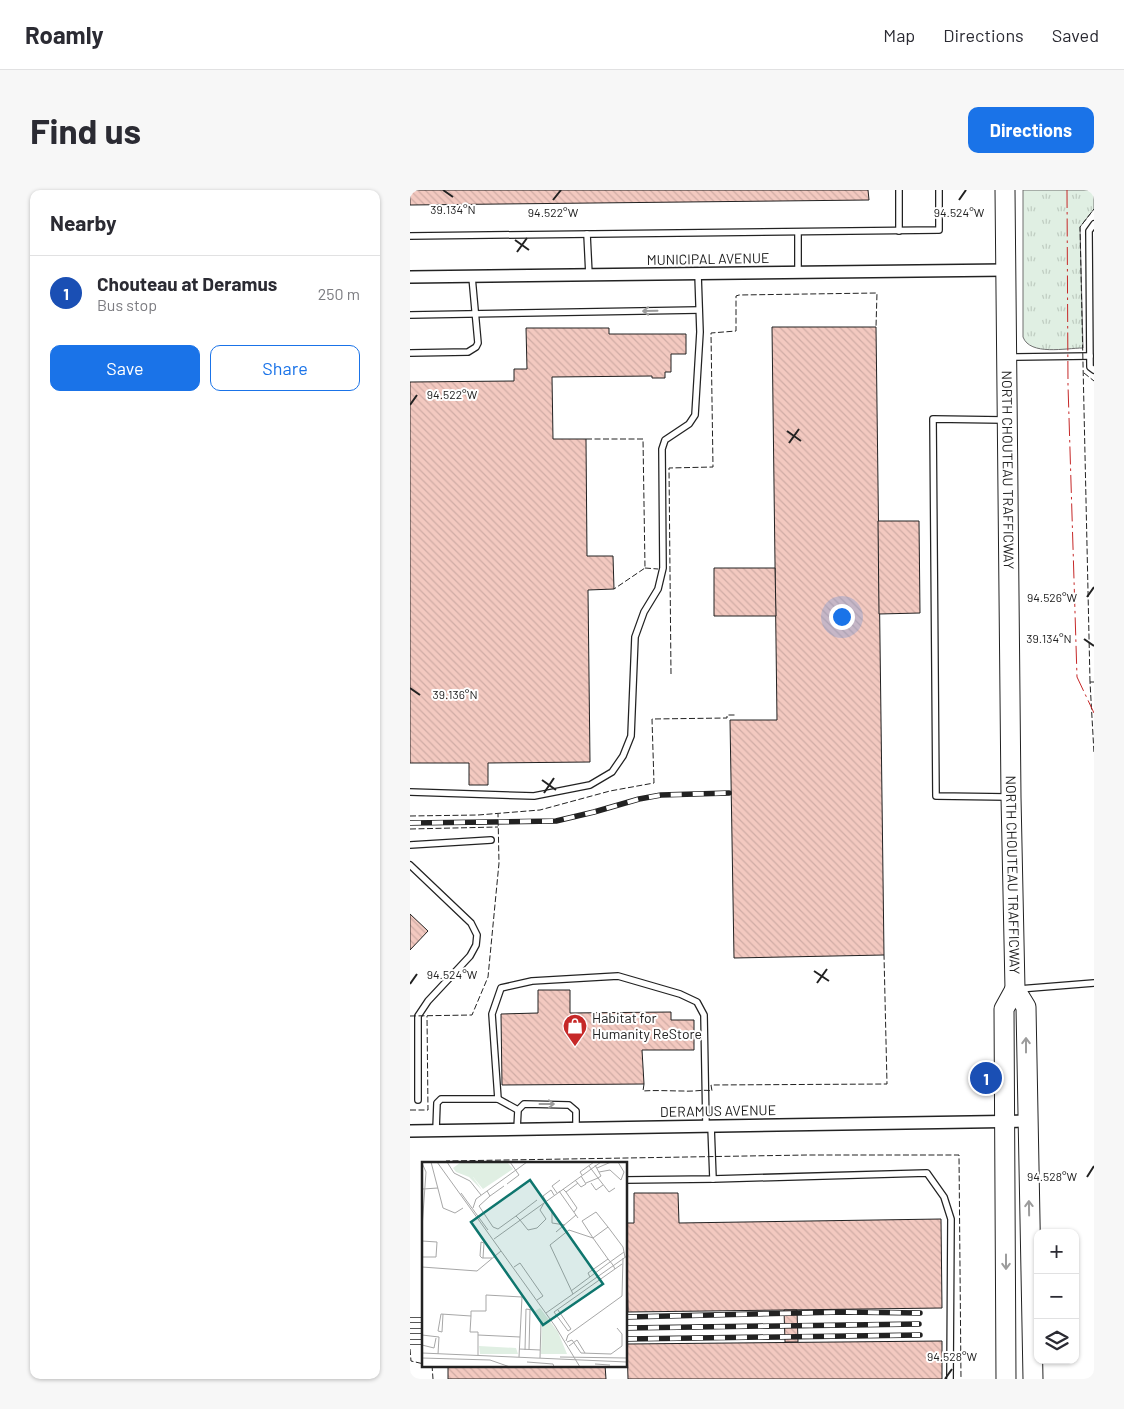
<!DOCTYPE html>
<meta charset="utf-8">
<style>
:root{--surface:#fff;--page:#f7f7f7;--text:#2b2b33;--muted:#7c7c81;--line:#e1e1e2;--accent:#1a73e8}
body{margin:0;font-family:Barlow,sans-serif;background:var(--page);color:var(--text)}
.controls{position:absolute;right:15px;bottom:15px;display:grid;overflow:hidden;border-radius:10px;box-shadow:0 1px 4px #0004}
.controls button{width:45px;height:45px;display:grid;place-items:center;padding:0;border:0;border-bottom:1px solid var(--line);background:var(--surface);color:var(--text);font:25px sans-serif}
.you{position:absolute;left:431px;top:426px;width:18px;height:18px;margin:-12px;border:4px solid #fff;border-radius:50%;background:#1a73e8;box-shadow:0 0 0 8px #1a73e833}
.badge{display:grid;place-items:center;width:32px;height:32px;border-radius:50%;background:var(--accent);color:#fff;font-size:16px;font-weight:700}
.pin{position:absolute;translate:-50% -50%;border:2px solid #fff;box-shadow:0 1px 5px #0006}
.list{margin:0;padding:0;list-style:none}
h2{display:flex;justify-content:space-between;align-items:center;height:65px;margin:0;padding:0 20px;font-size:21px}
h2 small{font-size:16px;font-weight:400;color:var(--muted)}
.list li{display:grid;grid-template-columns:32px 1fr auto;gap:15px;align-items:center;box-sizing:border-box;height:75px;padding:0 20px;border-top:1px solid var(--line)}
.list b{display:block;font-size:19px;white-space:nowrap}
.list p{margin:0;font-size:16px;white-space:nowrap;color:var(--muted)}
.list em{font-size:16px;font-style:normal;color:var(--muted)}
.actions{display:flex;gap:10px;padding:15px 20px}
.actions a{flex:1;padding:11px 0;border:1px solid var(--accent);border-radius:10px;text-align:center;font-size:18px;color:var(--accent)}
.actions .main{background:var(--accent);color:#fff}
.icon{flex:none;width:28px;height:28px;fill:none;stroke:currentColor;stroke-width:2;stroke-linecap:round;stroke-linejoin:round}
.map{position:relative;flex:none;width:684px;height:1189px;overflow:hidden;border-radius:10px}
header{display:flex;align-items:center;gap:30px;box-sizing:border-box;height:70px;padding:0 25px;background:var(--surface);border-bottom:1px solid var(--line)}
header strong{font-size:24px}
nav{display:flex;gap:28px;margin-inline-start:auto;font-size:18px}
.intro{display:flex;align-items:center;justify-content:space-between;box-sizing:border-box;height:120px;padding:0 30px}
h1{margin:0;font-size:35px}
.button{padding:12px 22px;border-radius:10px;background:var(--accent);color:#fff;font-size:18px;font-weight:700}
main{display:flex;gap:30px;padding:0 30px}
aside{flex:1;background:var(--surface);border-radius:10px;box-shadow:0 1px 4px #0004}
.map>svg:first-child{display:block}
.grass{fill:url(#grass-tufts);stroke:#6f6f6f}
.building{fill:url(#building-back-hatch);stroke:#222}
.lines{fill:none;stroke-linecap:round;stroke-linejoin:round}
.lane-casing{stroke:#222;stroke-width:8}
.street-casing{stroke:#222;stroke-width:14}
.primary-casing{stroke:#222;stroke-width:21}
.lane{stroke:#fff;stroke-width:5.5}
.street{stroke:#fff;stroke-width:11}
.primary{stroke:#fff;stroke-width:19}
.rail-casing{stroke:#222;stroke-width:5.5}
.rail{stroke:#fff;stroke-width:4;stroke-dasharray:11;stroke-linecap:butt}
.fence{stroke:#222;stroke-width:1;stroke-dasharray:6 2.5;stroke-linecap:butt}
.power{stroke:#c62828;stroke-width:1;stroke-dasharray:18 4 2.5 4;stroke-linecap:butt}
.oneway{stroke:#9c9c9c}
.ticks{fill:none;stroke:#222;stroke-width:2}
.labels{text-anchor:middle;stroke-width:4;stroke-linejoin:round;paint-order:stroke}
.street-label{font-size:14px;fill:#222;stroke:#fff}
.poi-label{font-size:14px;fill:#222;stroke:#fff;text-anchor:start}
.inset-road{fill:none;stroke:#a7a7a7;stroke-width:1}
.view{fill:#0f766e;fill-opacity:0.15;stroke:#0f766e;stroke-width:2.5}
.inset-edge{fill:none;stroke:#222;stroke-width:2.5}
.ticks-label{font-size:12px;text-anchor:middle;fill:#222;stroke:#fff;stroke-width:4;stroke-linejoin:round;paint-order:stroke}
</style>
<header>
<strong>Roamly</strong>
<nav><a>Map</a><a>Directions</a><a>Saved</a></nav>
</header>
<div class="intro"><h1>Find us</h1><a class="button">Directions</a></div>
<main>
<aside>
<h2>Nearby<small></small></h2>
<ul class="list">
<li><span class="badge" style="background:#1a4fb4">1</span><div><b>Chouteau at Deramus</b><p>Bus stop</p></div><em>250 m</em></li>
</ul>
<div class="actions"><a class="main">Save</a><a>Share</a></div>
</aside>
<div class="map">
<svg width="684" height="1189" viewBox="0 0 684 1189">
<defs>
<pattern id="grass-tufts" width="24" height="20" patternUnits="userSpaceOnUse" patternTransform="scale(1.25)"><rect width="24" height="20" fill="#e0efe3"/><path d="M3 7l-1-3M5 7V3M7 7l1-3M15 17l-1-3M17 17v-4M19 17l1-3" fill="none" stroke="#c0cdc2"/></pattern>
<pattern id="building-back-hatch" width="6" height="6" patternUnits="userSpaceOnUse" patternTransform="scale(1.25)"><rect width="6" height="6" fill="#f3c9c0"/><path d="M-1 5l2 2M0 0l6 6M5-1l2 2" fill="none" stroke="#d0aca5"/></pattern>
</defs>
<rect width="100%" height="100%" fill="#fff"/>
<path class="grass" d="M613 0H684V19L670 37 673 158C656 158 620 166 613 147Z"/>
<g class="building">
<path d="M0 0H458L459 10 0 15Z"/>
<path d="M362 137H466L474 765 324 768 320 530H367Z"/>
<path d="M116 138H199V144H276V164H261V182H255V188H242V186L142 187 143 249H176L177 366H203L204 399 178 400 180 572 78 573V595H59V573H0V192L104 191V179H117Z"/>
<path d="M468 331H509L510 423 469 424Z"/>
<path d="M304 378H365L366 426H304Z"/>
<path d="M0 724 18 741 0 760Z"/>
<path d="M128 800H160V823L261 822V830H284V860H232L234 894 92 895 91 824 128 823Z"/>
<path d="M224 1003H268L269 1033 531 1029 532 1118 218 1122 216 1033H224Z"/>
<path d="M374 1120H387L388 1152H375Z"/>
<path d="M532 1151V1189H218L217 1154Z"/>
<path d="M38 1175H195L196 1189H38Z"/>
</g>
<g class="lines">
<defs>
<g id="lane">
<path d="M684 34 679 41 680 177 684 180"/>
<path d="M489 41V0"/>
<path d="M388 42V82"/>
<path d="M177 44 179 85"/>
<path d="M0 46 529 40V0"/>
<path d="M0 125 289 120"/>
<path d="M0 163 58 162 66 157 68 153 62 87"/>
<path d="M599 167 680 166"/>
<path d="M594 230 523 229 526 606 598 607"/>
<path d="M0 602 124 606 180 595 202 582 213 566 221 546 225 447 234 422 248 399 253 378 252 259 255 250 279 234 285 225 290 142 288 84"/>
<path d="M0 655 81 650"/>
<path d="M0 675 61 733 67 745 66 755 60 766 18 811 8 826V910"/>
<path d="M609 799 684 793"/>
<path d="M88 909 108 920"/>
<path d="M107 939 108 920 114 914 159 915 166 921V938"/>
<path d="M26 940 27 913 31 909H88L82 824 91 798 122 791 208 786 270 804 287 812 294 825 296 936"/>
<path d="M303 989 517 983 534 1007 541 1029 540 1189"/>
<path d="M216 990 303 989 301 936"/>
</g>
<g id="street">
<path d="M0 87 596 80"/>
<path d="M0 941 617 931"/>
</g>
<g id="primary">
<path id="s1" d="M595 0 601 607 605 799 616 817 623 1189"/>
<path d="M596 1189 594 819 605 799"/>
</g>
</defs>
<use href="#lane" class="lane-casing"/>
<use href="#street" class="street-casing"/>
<use href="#primary" class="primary-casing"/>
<use href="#lane" class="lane"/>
<use href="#street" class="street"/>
<use href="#primary" class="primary"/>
<defs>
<g id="rail">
<path d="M0 633 146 631 184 622 229 609 251 605 319 603"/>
<path d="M216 1127 433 1122 510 1123"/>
<path d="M0 1130H14"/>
<path d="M216 1138 509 1134"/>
<path d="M0 1141H14"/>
<path d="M216 1149 510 1145"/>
<path d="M0 1152H14"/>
</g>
</defs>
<use href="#rail" class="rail-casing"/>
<use href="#rail" class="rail"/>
<g class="fence">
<path d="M674 183 684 191"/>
<path d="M176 249H233L235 378 204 399"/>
<path d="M235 378 248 379"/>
<path d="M261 484 259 278 303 277 301 143 326 141V106L329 105 467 103 466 137"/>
<path d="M680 492 670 37 684 19"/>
<path d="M684 492H680L684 563"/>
<path d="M0 626 68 625 130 620 200 601 244 593 242 529 317 528V525H326"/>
<path d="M0 639 88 637"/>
<path d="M0 826 62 825 78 787 89 673 88 624"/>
<path d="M234 894 233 901C246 900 260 901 274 901 283 902 293 899 302 901L301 895 477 894 474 765"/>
<path d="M0 920H18L17 826"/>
<path d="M36 973V971L397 965H549L551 1189"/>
<path d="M0 1159 1 1171 14 1174"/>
<path d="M22 1175 23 1189"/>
</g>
<path class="power" d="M657 0 658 195 667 487 684 523"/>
</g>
<defs><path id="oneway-shaft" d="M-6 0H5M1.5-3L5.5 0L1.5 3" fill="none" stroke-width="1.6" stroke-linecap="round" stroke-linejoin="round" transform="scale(1.25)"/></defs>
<g class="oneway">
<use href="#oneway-shaft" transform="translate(240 121) rotate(179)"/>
<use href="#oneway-shaft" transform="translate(616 855) rotate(-90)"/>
<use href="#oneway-shaft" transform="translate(137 914)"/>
<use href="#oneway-shaft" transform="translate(619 1018) rotate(-91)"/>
<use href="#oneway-shaft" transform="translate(596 1072) rotate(90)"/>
</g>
<path class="ticks" d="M33 0 43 7M143 10 151 0M549 10 556 0M105 50 119 60M107 62 117 48M0 215 7 205M377 241 391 251M379 253 389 239M677 407 684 397M674 449 684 456M0 498 10 505M132 590 146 600M134 603 144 588M404 781 419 791M407 793 417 779M0 794 7 784M677 987 684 976M535 1189 542 1179"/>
<defs>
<symbol id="shop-pin" viewBox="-11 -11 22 30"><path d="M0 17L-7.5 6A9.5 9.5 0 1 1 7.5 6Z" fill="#c62828" stroke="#fff"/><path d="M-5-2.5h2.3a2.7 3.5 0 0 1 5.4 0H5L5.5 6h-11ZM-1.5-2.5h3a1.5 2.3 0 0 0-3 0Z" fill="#fff"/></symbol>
</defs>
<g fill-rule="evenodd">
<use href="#shop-pin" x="151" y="822" width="28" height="38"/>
</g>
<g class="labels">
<g class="street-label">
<text transform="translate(298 69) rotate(-1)" y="5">MUNICIPAL AVENUE</text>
<text dy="5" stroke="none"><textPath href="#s1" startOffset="280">NORTH CHOUTEAU TRAFFICWAY</textPath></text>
<text dy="5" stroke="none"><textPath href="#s1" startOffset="685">NORTH CHOUTEAU TRAFFICWAY</textPath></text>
<text transform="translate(308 921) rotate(-1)" y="5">DERAMUS AVENUE</text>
</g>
<g class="poi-label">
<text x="182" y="833">Habitat for<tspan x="182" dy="16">Humanity ReStore</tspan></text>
</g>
</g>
<g transform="translate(12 972)">
<rect width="205" height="205" fill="#fff"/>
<path d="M85 0 91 7 61 27 51 15 46 1ZM118 146 136 170 145 192H119L120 159 113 149ZM57 184 94 186 96 192H58Z" fill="#e0efe3"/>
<path d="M39 0H46L53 7 51 15 60 28 47 15 34 10 31 6Z" fill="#e0efe3"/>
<path class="inset-road" d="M9 0 21 46 33 51 41 46M15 0 133 164 158 205M25 0 32 11 48 19 59 33M0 1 4 10 0 66M173 3 179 14 176 16 187 30 193 26M175 6 189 0M177 10 188 8 199 18 202 10 196 0M160 13 158 10 172 0M153 18 159 25 164 22 159 14M164 21 176 16 167 4M169 21 174 28 181 23M85 22 97 13 88 0M1 27 16 26M141 27 144 30 156 21M65 29 68 34 57 44 71 65 76 67 94 54M137 29 156 56M144 30 155 46 152 50M39 31 66 68M135 31 130 24 138 18M68 34 82 24M124 39 121 34 129 28 132 33M125 43 130 50V61L143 63M51 46 54 37 105 0M98 58 106 68 115 66 124 57 118 48 122 41M98 58 94 54 115 38M186 65 201 85 203 95M134 70 154 53M72 77 179 0M0 79 15 80 14 95H0M61 96 62 81 59 80 58 94 60 96H70M188 100 202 90M0 105 55 109 79 89M92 105 98 101 121 134 115 138M168 115 166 111 186 97M149 129 188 100M151 132 128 83 147 68 171 76 186 65 174 50 160 59 171 76 186 97 191 103 193 107M136 148 149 167 146 169M124 151 205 94M21 152 20 170 16 169 19 152 49 154 48 170H56V193M49 154V149H64V133L100 135 97 195M146 169 132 150 200 102M0 173 17 175 16 192M56 173 98 175M144 179 146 173 200 134 201 96M145 180 150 178 159 191 189 192 200 184V172L195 166M0 183 12 186 14 176M147 184 155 178 163 191M97 187 118 188M103 188 104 147 111 148 119 160 118 196M107 188 108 148M0 191 205 200M138 195 205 196M0 196 68 198 88 205M105 200 131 202 132 205M173 202 188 203"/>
<path class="view" d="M108 18 181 122 121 163 49 60Z"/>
<rect width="205" height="205" class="inset-edge"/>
</g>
<g class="ticks-label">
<text x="43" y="24">39.134°N</text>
<text x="143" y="27">94.522°W</text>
<text x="549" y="27">94.524°W</text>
<text x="42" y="209">94.522°W</text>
<text x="642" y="412">94.526°W</text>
<text x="639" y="453">39.134°N</text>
<text x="45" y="509">39.136°N</text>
<text x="42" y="789">94.524°W</text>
<text x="642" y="991">94.528°W</text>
<text x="542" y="1171">94.528°W</text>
</g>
</svg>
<div class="controls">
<button>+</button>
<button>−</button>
<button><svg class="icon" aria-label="layers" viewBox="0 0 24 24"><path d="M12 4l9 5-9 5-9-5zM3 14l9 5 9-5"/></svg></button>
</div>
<div class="you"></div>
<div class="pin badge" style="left:576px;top:888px;background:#1a4fb4">1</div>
</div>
</main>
